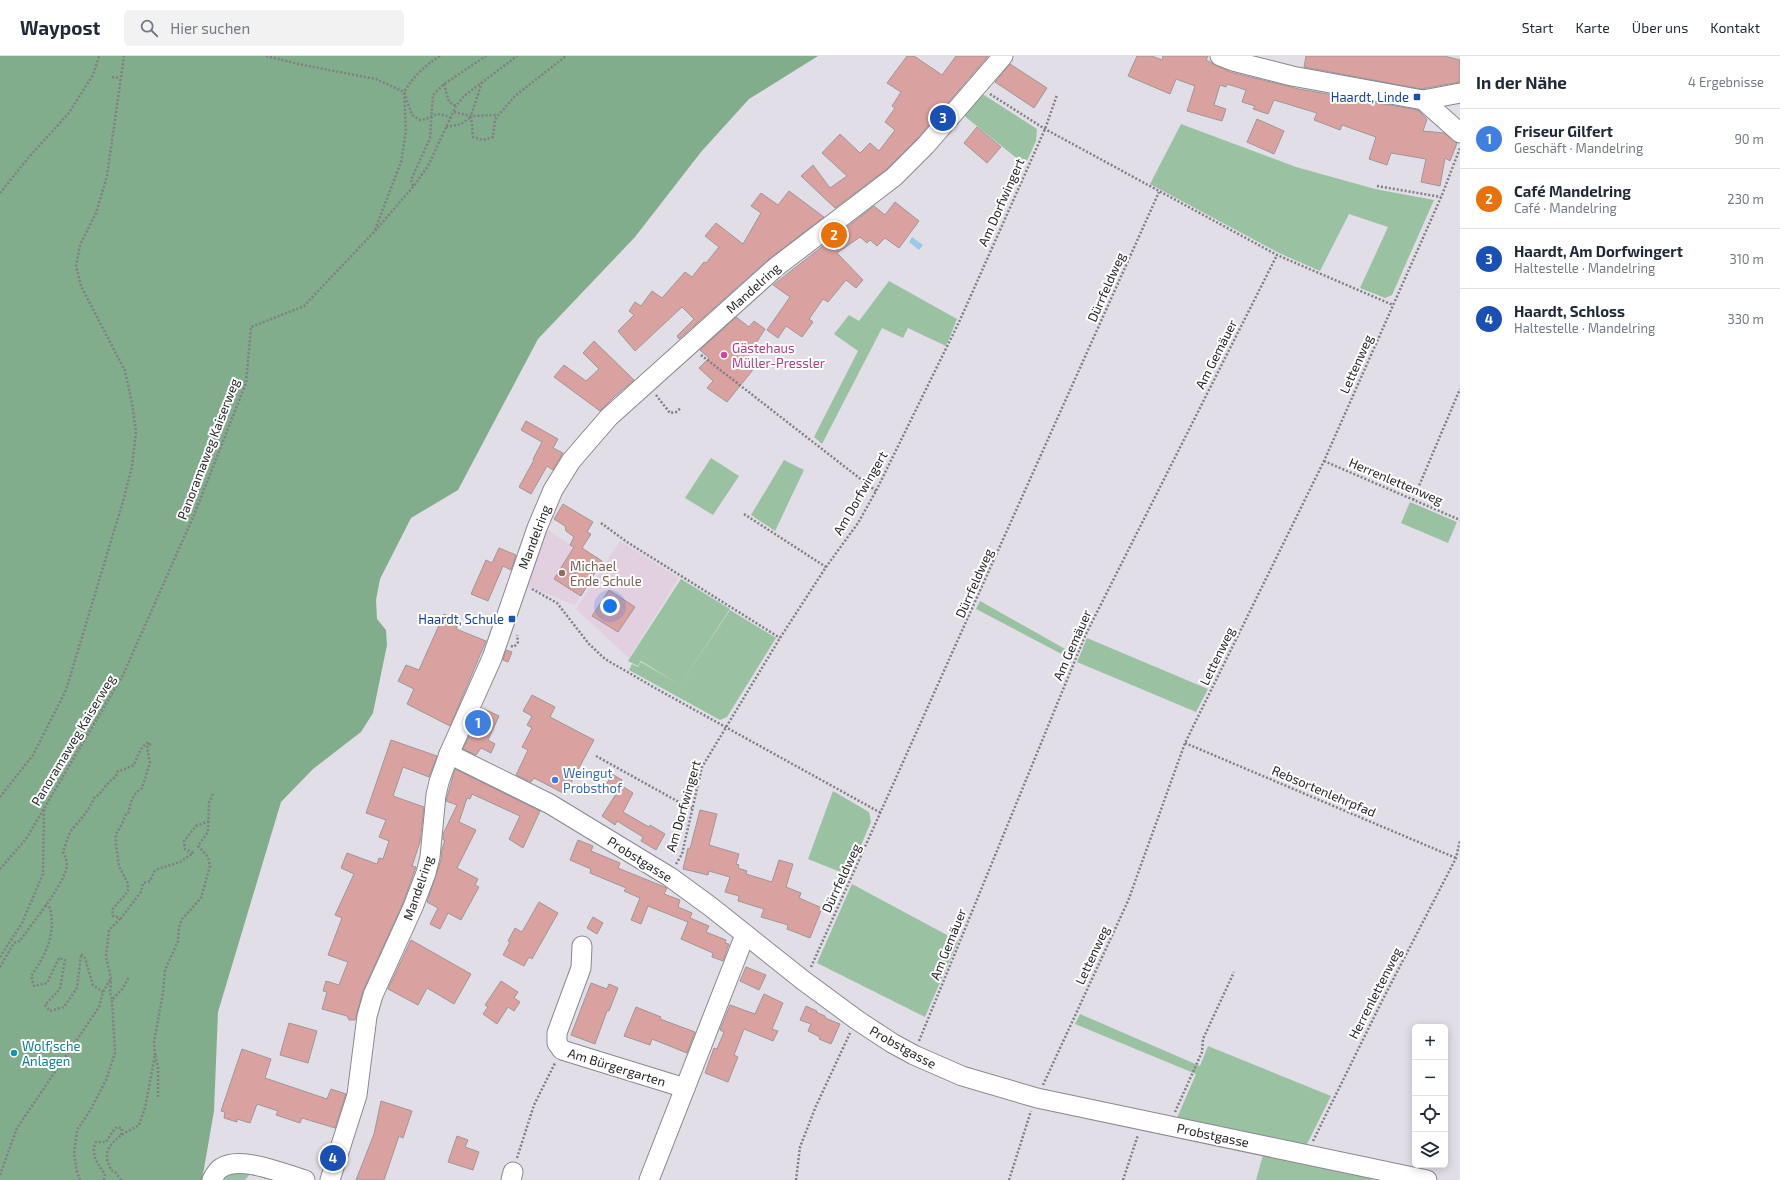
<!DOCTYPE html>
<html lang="de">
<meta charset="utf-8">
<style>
:root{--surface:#fff;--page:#f2f2f3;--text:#1f2937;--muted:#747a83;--line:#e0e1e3;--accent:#0b8043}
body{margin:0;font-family:"Exo 2",sans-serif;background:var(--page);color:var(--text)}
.controls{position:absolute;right:12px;bottom:12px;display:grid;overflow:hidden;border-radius:6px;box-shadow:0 2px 10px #0003}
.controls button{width:36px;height:36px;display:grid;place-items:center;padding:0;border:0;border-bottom:1px solid var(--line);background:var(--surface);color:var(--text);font:20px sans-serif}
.you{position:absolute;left:610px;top:550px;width:14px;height:14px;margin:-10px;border:3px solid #fff;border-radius:50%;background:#1a73e8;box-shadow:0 0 0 6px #1a73e833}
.badge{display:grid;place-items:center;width:26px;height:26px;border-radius:50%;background:var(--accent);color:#fff;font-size:13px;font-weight:700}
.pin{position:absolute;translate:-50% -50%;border:2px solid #fff;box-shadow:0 1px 4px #0006}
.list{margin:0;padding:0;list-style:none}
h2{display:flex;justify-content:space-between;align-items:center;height:52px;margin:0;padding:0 16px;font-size:17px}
h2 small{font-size:13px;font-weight:400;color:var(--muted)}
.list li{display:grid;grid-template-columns:26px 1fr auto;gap:12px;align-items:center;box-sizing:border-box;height:60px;padding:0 16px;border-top:1px solid var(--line)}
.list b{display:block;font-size:15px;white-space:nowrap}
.list p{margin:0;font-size:13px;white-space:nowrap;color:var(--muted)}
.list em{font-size:13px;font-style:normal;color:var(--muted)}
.icon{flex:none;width:22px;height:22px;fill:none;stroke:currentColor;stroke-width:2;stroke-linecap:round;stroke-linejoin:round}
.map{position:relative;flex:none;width:1460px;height:1124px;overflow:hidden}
header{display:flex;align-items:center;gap:24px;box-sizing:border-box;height:56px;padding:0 20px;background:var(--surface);border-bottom:1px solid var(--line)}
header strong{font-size:19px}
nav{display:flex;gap:22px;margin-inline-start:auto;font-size:14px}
.search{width:280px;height:36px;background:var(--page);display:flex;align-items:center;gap:10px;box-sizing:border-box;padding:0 14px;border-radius:6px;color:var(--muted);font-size:15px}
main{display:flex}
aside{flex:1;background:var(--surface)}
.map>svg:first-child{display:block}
.education{fill:#e2d0e1}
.green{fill:#9bc1a3}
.forest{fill:#82ad8c}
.water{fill:#9cc8ea}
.building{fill:#d9a1a0;stroke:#a19695}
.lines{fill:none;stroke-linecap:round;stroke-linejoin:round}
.minor-casing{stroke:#8a878f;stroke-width:21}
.path{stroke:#817e84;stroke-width:2.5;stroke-dasharray:2 2;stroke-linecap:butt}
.minor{stroke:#fff;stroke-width:19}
.transit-dot{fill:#1a4fb4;stroke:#fff;stroke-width:1.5}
.hotel-dot{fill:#d1479c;stroke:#fff;stroke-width:1.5}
.education-dot{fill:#8d6e63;stroke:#fff;stroke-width:1.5}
.shop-dot{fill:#3f7fe0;stroke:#fff;stroke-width:1.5}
.culture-dot{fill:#0f9aa8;stroke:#fff;stroke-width:1.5}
.labels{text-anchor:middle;stroke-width:4;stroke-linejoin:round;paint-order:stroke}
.transit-label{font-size:13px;fill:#164399;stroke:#fff;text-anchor:end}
.street-label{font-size:13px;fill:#272629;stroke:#fff}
.hotel-label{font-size:13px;fill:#b23c85;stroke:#fff;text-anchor:start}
.education-label{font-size:13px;fill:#785e54;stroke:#fff;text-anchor:start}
.shop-label{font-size:13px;fill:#366cbe;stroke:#fff;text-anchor:start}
.culture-label{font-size:13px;fill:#0d838f;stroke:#fff;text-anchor:start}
</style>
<header>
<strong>Waypost</strong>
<div class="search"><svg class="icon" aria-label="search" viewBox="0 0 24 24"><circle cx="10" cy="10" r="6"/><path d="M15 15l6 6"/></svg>Hier suchen</div>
<nav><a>Start</a><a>Karte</a><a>Über uns</a><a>Kontakt</a></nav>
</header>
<main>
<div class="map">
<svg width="1460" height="1124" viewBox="0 0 1460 1124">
<rect width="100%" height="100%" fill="#e2dee7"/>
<g class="education">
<path d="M546 473 574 491 576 489 602 505 575 549 526 530Z"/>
<path d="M620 485 679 522 629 602 576 553Z"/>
</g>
<g class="green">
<path d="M984 39 1037 73 1036 85 1025 109 962 58 976 41Z"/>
<path d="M1181 68 1296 111 1375 133 1434 144 1392 239 1385 242 1360 232 1388 171 1349 158 1320 215 1279 197 1150 128Z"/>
<path d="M889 225 957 263 946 290 908 272 903 282 882 272 822 388 814 381 858 295 834 278 849 259 859 265Z"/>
<path d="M711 402 739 420 713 459 685 442Z"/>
<path d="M784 404 804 414 775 475 751 459Z"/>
<path d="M1410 446 1457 466 1448 487 1401 467Z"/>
<path d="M681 523 730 553 680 629 730 554 776 582 727 661 720 664 629 614 632 608 638 611 641 606 678 628 641 605 638 610 628 605Z"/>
<path d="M980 545 1074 598 1071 603 976 553Z"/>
<path d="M1087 582 1208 633 1196 656 1077 606Z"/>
<path d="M833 735 869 756 871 766 848 819 808 803Z"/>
<path d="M852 828 958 885 925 961 817 907Z"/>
<path d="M1080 958 1200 1010 1208 990 1331 1040 1305 1092 1176 1064 1196 1018 1075 968Z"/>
<path d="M1263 1099 1373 1122 1372 1124H1256Z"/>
<path d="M246 1112 250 1118 245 1124H217Z"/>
</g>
<path class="forest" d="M0 0H818L749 43 701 96 635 181 538 283 458 434 411 462 380 523 376 544 377 563 386 574 387 589 373 657 361 676 313 713 281 746 218 956 214 1055 202 1124H0Z"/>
<path class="water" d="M912 181 923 189 919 194 909 186Z"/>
<g class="building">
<path d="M907 0H914L942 19 956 0H988L918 82 887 113 835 152 801 120 813 109 830 132 847 120 822 97 840 78 860 97 870 87 879 95 895 74 885 66 895 52 892 50 901 36 887 27Z"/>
<path d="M1137 0H1152L1162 4 1163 0H1208L1206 4 1230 16 1299 33 1418 54 1427 63 1423 75 1444 77 1457 87 1450 105 1445 102 1440 130 1421 126 1426 103 1391 97 1387 109 1369 103 1376 81 1342 69 1340 74 1314 64 1317 57 1274 44 1268 58 1253 53 1255 50 1242 46 1246 34 1227 28 1226 31 1220 29 1214 49 1226 53 1222 65 1187 55 1195 30 1176 23 1170 38 1128 20Z"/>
<path d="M1306 0H1444L1460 4V26L1421 33 1304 11Z"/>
<path d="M1010 8 1047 32 1034 52 995 26Z"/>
<path d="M1257 63 1284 75 1274 98 1247 86Z"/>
<path d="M977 71 1001 91 987 107 964 87Z"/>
<path d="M789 135 824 161 769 203 679 283 677 280 694 263 682 251 635 295 618 275 634 259 629 255 635 246 641 250 652 235 662 242 685 216 692 221 704 206 706 207 719 191 705 180 716 167 743 188 761 157 751 150 761 137 778 149Z"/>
<path d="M895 146 919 165 899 192 885 182 877 190 870 184 867 187 860 181 837 197 863 224 856 232 846 224 828 246 823 243 809 263 813 266 802 281 786 270 778 282 767 274 790 241 773 229 874 150 885 159Z"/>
<path d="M736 261 749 271 754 265 765 273 746 303 756 310 727 346 707 332 713 325 699 312 709 302 700 294Z"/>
<path d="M594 285 634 324 615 340 600 355 554 321 564 309 586 325 599 313 583 297Z"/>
<path d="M526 365 558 383 553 392 563 397 553 414 547 410 531 438 519 431 534 404 533 403 542 386 521 374Z"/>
<path d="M563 448 593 466 587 476 591 478 582 492 602 505 581 540 554 523 574 491 570 489 574 481 566 475 565 470 554 463Z"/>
<path d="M499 492 516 499 511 514 503 510 488 545 471 538 486 504 492 507Z"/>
<path d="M609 534 635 551 618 576 592 560Z"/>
<path d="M444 558 459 565 456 573 486 585 450 670 407 648 414 633 398 625 406 609 419 614Z"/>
<path d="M506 594 512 596 508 606 503 604Z"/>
<path d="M532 639 555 651 550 661 594 684 565 738 534 722 531 726 516 719 528 694 522 691 532 672 527 669 532 660 523 655Z"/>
<path d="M482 652 499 660 488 684 495 688 491 697 481 692 476 699 463 693Z"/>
<path d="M391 684 437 700 429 721 403 711 393 740 424 751 420 786 412 810 416 811 403 847 363 935 355 964H349L347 960 322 953 327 936 323 935 326 925 339 929 348 906 328 899 342 862 335 859 354 818 341 812 347 797 377 808 379 802 383 803 389 785 379 781 386 764 366 757Z"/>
<path d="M455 713 540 755 523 792 509 783 520 760 472 738 470 743 467 742 459 766 476 774 457 812 478 823 475 829 479 831 461 864 448 857 440 873 430 868 438 852 427 846 441 804 442 793 445 784H443V778L457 749 446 745Z"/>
<path d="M612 718 622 724 619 728 633 737 623 756 649 771 650 769 665 778 656 794 641 785 643 781 617 765 615 769 602 760 616 738 605 731Z"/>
<path d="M700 754 717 758 709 789 739 798 736 808 739 809 738 812 747 815 746 818 772 826 779 804 793 808 786 831 801 837 799 842 822 852 810 882 787 873 788 869 761 861 764 853 738 845 739 840 725 836 730 821 709 815 708 819 683 813 688 792 690 793Z"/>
<path d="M578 784 593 790 591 795 620 807 618 812 667 832 664 838 680 844 678 851 692 857 690 862 709 870 706 876 726 884 725 887 729 888 723 905 712 901 713 897 681 883 688 866 648 850 641 868 631 864 640 842 624 835 626 832 590 817 591 813 570 804Z"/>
<path d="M539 846 558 857 532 903 529 901 524 910 503 899 510 886 508 885 515 872 522 876Z"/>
<path d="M593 861 603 867 597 878 587 872Z"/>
<path d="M411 884 471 918 454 948 427 932 418 949 388 933Z"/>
<path d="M746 911 766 919 759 934 740 925Z"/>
<path d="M501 925 518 936 514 942 520 946 514 955 508 951 497 968 483 958 488 951 485 949Z"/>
<path d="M591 927 607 933 609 928 618 932 609 955H607L595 988 571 979Z"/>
<path d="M764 938 783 947 772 973 778 975 773 985 744 973 734 999 738 1001 728 1026 705 1017 714 992 717 993 724 976 720 974 730 949 755 958Z"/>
<path d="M806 950 817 955 816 956 825 960V962L840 968 831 988 819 983 820 981 808 975 811 968 800 964Z"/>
<path d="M636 951 661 961 660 963 695 976 687 997 652 983 650 989 624 980Z"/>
<path d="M289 967 317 975 308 1007 280 999Z"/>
<path d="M242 993 271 1003 265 1022 327 1043 331 1033 346 1038 335 1072 302 1062 300 1067 276 1059 278 1055 257 1048 250 1067 237 1063V1066L224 1062 225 1056 221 1055Z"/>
<path d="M381 1045 412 1055 403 1082 399 1080 384 1124H356L374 1078Z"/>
<path d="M457 1080 468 1084 465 1091 479 1096 473 1114 448 1106Z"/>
</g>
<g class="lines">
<defs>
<g id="minor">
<path d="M1220 0 1233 5 1292 20 1423 44 1460 77"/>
<path d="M1423 44 1460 37"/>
<path d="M449 698 550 748 670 821 711 851 804 925 857 964 892 987 914 999 962 1020 1037 1042 1427 1124"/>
<path d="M582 890 581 912 557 977V987L562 994 685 1032"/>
<path d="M212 1124C214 1120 217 1114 221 1112 241 1099 284 1118 305 1124"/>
<path d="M330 1124 357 1039 367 960 373 939 413 851 426 817 430 801 436 739 439 726 449 698 492 602 537 472 553 434 571 405 609 361 776 211 894 121 926 89 1003 0"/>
<path d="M511 1124 513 1116"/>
<path d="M649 1124 745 879"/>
</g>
</defs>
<use href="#minor" class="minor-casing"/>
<g class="path">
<path d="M266 0 303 9 376 23 404 36 406 75 401 106 375 174"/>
<path d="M440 0C424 10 414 20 404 36L412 59 420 64C433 63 434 53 451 62"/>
<path d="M112 21 120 22"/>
<path d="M482 26 471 60 473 81 483 84 493 81 495 63 515 40 566 0"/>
<path d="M444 28 449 46 456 50"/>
<path d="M990 38 1045 73 1277 199 1393 249"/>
<path d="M454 56 471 60 497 59"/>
<path d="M446 71 461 68 471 61"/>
<path d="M413 130 411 124 430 82 433 39 444 28 486 0"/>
<path d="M1377 130 1441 141"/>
<path d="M0 137 29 101 68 58 93 19 99 0"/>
<path d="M701 299 876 435"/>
<path d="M656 339 670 357 676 356 681 352"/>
<path d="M1324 405 1460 464"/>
<path d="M1413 444 1460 333"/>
<path d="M744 458 826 511"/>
<path d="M601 467 627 486 780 582"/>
<path d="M532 533 557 547 589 588 605 603 655 632 881 757"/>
<path d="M511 590 514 591 518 586 517 579"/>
<path d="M1185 687 1456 802"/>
<path d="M596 700 686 750 692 752"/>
<path d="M0 741 33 699 66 634 124 442 132 410 136 376 132 347 125 315 81 230 76 210 80 189 96 157 107 120 124 0"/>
<path d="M676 808 682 798 702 711 780 582 826 511 858 467 876 435 960 264 1045 73 1057 39"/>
<path d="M0 813 26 783 123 619 194 459 246 327 251 271 304 250 374 176 413 131 428 110 456 50 464 40 517 0"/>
<path d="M45 849 50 852C56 878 46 899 31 920L34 930 47 927 59 902 65 904 60 933 45 949 50 955 64 951 77 932 81 898 85 902 93 929 103 936"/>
<path d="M0 901 22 867 43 818 44 753"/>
<path d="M0 911 14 887 20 885C34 864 58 837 66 814 68 808 66 802 63 796 66 788 68 778 73 772 82 762 89 754 94 742 103 737 105 727 116 721L117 716 134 709C138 699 140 691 149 686L150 689 147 691 150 707 142 732C134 736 129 748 129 756L126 758 121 770 116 778V789L119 810 128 828V835L112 854 113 860 121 862 141 836 143 827 150 825 154 816 158 813 180 806 193 797 185 793 184 785 196 770 209 765"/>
<path d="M811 911 1159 136"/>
<path d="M112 943 110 937 111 922 106 901 109 874 121 862"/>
<path d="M919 985 1085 580 1277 199"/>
<path d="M155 999 154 986 163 937 165 914 178 885 179 871 182 863 201 842 210 810 208 801 198 790 208 776 209 747 213 738"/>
<path d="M1043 1029 1128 845 1185 687 1324 405 1442 139 1460 92"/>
<path d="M1175 1056 1202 996 1203 983 1234 916"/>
<path d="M1313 1085 1382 945 1456 802 1460 784"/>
<path d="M517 1102 534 1049 555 1007"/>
<path d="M0 1119 17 1072 99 951 103 936 111 922"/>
<path d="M80 1124 77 1116 74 1098 77 1074 91 1053 106 1024 115 997 112 944 123 932 129 921"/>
<path d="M104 1124 105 1118C98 1108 90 1099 96 1086H106L113 1075 117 1071 122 1072 121 1080"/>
<path d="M121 1124 116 1117 111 1114C110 1110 107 1106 107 1102 106 1085 127 1076 139 1069L145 1052 155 999 158 1011V1041"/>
<path d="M796 1124 800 1091 816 1050 850 977"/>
<path d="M1009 1124 1031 1055"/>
<path d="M1123 1124 1138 1079"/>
</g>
<use href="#minor" class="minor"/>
</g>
<g class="transit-dot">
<rect x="1413" y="37" width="8" height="8" rx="2"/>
<rect x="508" y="559" width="8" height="8" rx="2"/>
</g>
<circle class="hotel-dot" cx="724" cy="299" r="4"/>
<circle class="education-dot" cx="562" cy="517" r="4"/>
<circle class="shop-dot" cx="555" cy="724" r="4"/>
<circle class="culture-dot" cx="14" cy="997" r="4"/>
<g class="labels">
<g class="transit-label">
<text x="1409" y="46">Haardt, Linde</text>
<text x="504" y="568">Haardt, Schule</text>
</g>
<g class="street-label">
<text transform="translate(1001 146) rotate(-66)" y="5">Am Dorfwingert</text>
<text transform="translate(1106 231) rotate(-66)" y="5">Dürrfeldweg</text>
<text transform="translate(753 232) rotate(-42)" y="5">Mandelring</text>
<text transform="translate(1216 298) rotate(-63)" y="5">Am Gemäuer</text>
<text transform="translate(1356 308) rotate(-66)" y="5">Lettenweg</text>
<text transform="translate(208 393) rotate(-69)" y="5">Panoramaweg Kaiserweg</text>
<text transform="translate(1396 425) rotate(23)" y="5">Herrenlettenweg</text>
<text transform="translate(860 437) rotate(-60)" y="5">Am Dorfwingert</text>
<text transform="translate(534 481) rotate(-69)" y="5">Mandelring</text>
<text transform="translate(974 527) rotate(-66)" y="5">Dürrfeldweg</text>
<text transform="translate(1072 589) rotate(-66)" y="5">Am Gemäuer</text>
<text transform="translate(1217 600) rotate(-64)" y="5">Lettenweg</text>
<text transform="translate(73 684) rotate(-59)" y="5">Panoramaweg Kaiserweg</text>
<text transform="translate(1324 735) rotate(23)" y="5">Rebsortenlehrpfad</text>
<text transform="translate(683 750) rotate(-74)" y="5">Am Dorfwingert</text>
<text transform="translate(640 803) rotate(32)" y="5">Probstgasse</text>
<text transform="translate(841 822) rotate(-65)" y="5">Dürrfeldweg</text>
<text transform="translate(418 832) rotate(-71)" y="5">Mandelring</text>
<text transform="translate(948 888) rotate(-68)" y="5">Am Gemäuer</text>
<text transform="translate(1092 899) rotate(-65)" y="5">Lettenweg</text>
<text transform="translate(1375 937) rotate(-63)" y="5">Herrenlettenweg</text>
<text transform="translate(903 991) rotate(29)" y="5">Probstgasse</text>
<text transform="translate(617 1011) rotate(17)" y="5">Am Bürgergarten</text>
<text transform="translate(1213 1079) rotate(12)" y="5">Probstgasse</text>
</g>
<g class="hotel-label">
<text x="732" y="297">Gästehaus<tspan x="732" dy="15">Müller-Pressler</tspan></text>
</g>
<g class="education-label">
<text x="570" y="515">Michael<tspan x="570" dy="15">Ende Schule</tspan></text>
</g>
<g class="shop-label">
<text x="563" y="722">Weingut<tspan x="563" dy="15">Probsthof</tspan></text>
</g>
<g class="culture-label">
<text x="22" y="995">Wolf'sche<tspan x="22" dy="15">Anlagen</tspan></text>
</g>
</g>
</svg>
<div class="controls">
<button>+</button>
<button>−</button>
<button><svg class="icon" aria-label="locate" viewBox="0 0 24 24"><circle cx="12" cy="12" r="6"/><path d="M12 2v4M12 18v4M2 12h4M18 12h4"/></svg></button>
<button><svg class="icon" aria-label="layers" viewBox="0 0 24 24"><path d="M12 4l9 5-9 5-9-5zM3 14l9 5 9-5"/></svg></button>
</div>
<div class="you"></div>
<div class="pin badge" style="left:478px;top:667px;background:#3f7fe0">1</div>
<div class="pin badge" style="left:834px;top:179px;background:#e8710a">2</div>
<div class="pin badge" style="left:943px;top:62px;background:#1a4fb4">3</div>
<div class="pin badge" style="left:333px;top:1102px;background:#1a4fb4">4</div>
</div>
<aside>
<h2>In der Nähe<small>4 Ergebnisse</small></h2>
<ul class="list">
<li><span class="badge" style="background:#3f7fe0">1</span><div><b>Friseur Gilfert</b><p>Geschäft · Mandelring</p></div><em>90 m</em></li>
<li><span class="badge" style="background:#e8710a">2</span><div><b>Café Mandelring</b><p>Café · Mandelring</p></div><em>230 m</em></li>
<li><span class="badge" style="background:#1a4fb4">3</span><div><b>Haardt, Am Dorfwingert</b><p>Haltestelle · Mandelring</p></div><em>310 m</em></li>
<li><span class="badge" style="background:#1a4fb4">4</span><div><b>Haardt, Schloss</b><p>Haltestelle · Mandelring</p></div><em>330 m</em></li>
</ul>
</aside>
</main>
